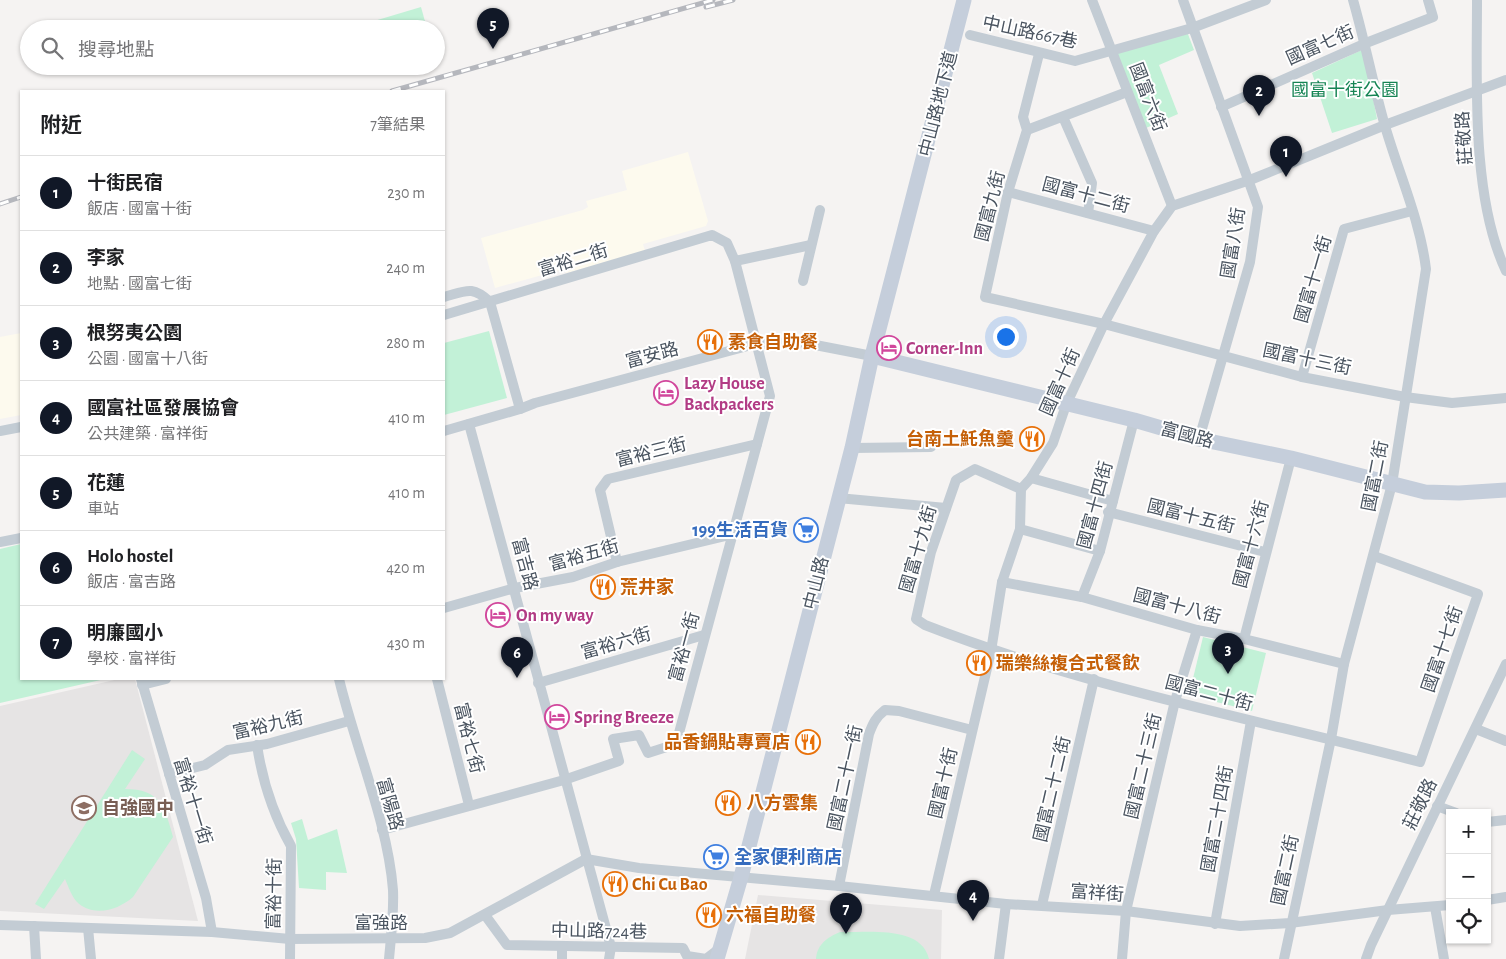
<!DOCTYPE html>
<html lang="zh-TW">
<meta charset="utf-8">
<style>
:root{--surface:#fff;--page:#f6f6f6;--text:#202124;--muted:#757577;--line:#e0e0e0;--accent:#111827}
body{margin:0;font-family:"Alegreya Sans","Noto Sans TC",sans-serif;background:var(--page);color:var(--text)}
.controls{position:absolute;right:15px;bottom:15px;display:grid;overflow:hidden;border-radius:0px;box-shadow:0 1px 4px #0004}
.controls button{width:45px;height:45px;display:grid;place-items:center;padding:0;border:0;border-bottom:1px solid var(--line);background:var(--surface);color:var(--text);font:25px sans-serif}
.you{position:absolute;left:1005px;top:336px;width:18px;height:18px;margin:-12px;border:4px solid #fff;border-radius:50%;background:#1a73e8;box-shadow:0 0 0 8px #1a73e833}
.badge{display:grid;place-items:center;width:32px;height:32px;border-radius:50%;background:var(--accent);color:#fff;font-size:16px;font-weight:700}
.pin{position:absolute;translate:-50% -41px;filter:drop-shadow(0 1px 2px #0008)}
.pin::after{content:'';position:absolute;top:26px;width:18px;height:15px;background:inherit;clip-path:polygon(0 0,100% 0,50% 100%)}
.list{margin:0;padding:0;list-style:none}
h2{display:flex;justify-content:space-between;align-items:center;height:65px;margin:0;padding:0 20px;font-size:21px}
h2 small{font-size:16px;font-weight:400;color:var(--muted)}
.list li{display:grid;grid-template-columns:32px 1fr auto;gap:15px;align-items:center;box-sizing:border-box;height:75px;padding:0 20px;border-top:1px solid var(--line)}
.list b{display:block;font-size:19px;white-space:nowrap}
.list p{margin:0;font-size:16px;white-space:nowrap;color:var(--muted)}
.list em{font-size:16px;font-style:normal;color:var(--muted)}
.icon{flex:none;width:28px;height:28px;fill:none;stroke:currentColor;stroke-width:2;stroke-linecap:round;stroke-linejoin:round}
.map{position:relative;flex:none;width:1506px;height:959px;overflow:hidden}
.search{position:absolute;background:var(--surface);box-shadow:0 1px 4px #0004;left:20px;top:20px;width:425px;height:55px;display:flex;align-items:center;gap:12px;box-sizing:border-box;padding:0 18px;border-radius:28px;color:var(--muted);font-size:19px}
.panel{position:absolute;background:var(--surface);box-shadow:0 1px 4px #0004;left:20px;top:90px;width:425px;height:590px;border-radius:0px}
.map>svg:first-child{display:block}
.commercial{fill:#fdfaee}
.education{fill:#e6e4e4}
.green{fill:#c2f1d7}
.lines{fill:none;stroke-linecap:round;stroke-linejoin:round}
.street{stroke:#c3ccd4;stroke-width:10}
.secondary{stroke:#c5cedb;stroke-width:15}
.rail-casing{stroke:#b5b7bd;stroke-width:5}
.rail{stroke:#fff;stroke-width:3;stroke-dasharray:9;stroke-linecap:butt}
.labels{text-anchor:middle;stroke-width:4;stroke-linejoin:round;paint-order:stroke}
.street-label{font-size:18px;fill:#4a5460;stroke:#fff}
.park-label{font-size:18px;fill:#178555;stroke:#fff}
.food-label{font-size:18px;font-weight:bold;fill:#c56008;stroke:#fff;text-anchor:start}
.hotel-label{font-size:18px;font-weight:bold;fill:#b23c85;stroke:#fff;text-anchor:start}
.shop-label{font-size:18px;font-weight:bold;fill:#366cbe;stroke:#fff;text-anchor:end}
.education-label{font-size:18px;font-weight:bold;fill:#785e54;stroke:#fff;text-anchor:start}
</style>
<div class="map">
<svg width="1506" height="959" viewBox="0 0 1506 959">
<rect width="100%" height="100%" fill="#f5f3f2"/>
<g class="commercial">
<path d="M688 152 708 221 706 226 643 244 645 251 566 273 564 269 495 288 481 238 583 210 588 207 586 201 627 190 622 171Z"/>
<path d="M21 333V415L0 419V337Z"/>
</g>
<g class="education">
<path d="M119 679H135L198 921 0 911V706Z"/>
<path d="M758 895 942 910 941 959H745Z"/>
</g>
<g class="green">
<path d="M421 7 426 25 413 29H366L364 24Z"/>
<path d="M1186 29 1194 50 1159 65 1178 114 1146 128 1116 52Z"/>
<path d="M1364 49 1377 119 1332 133 1312 73Z"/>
<path d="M489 331 507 398 444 415V343Z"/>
<path d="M21 544V679H105L0 703V549Z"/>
<path d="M1203 637 1266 653 1252 711 1189 695Z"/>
<path d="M132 750 145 759 125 789C160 789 165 807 173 837L133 897C119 909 99 916 82 906 73 901 69 888 65 879L44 909 35 904Z"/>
<path d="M302 819 308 840 337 829 347 873 326 872V890L299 888 296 839 291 823Z"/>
<path d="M840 932C868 933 921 925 929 959H816C817 944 828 937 840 932Z"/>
</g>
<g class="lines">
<g class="street">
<path d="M1092 0 1172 206"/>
<path d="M1183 0 1258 207 1250 262 1199 439"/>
<path d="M1477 0C1477 82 1471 197 1506 271"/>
<path d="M970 35 1075 61 1192 28 1266 0"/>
<path d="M1039 54 1023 117 1027 130 1008 192 985 297 1104 324 1302 377 1405 397 1452 403 1506 398"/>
<path d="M1221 107 1366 43 1433 17 1428 0"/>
<path d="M1063 117 1092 183 1088 213"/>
<path d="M1027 130 1127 92"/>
<path d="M1008 192 1154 231"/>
<path d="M735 261 811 245"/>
<path d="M803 281 820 210"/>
<path d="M444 297C466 291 472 285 490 302L520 409"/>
<path d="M1302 377 1344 229 1412 211"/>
<path d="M469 424 611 947 609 959"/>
<path d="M0 431 21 427"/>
<path d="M444 431 520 409 535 403 755 344 805 343 872 356"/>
<path d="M852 448 931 447"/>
<path d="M1031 478 1113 501"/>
<path d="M1021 489 975 469 956 480 931 552 916 619 925 625C1084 687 1255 719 1420 762L1478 594 1374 556"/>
<path d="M838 498 946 508"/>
<path d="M1108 512 1265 552"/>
<path d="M1020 529 1100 551"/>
<path d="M0 542 21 538"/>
<path d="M617 562 600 490 608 479 757 444"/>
<path d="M1002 582 1082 597 1197 630 1244 639 1344 664"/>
<path d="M1082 597 1100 551 1134 420"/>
<path d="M444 608 515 588 573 577 617 562 734 534"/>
<path d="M1244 639 1291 458"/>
<path d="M141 679 206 898 212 932"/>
<path d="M339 679C355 746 388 823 393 890 394 913 391 937 389 959"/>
<path d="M437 679 469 805"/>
<path d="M538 683 704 635"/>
<path d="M142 685 166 679"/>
<path d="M1476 729 1506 741"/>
<path d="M257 745C262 779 274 816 291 846L290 959"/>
<path d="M169 774 205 765 228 750 267 744 349 721"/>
<path d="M1437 806 1456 813"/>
<path d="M1487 822 1506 820"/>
<path d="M382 830 564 780 619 761 613 739 639 735 648 753 676 744 770 396 735 261 727 243 712 235 444 315"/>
<path d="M839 886 869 734C873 723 876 717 885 710L899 711 972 730"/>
<path d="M934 895 991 651 1002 582 1020 529 1021 489 1031 478 1053 443 1066 405 1104 324 1154 231 1172 206 1250 180 1385 125 1506 80"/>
<path d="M1487 900 1506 897"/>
<path d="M1042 905 1094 679"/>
<path d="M1435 907 1444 959"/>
<path d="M485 915 507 945 683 948 687 956 706 959 719 949"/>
<path d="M1215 924 1251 721"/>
<path d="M0 925 212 932 290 939 425 938 450 933 586 859 639 868 839 886 1006 904 1126 911 1240 926 1290 923 1388 910 1450 905"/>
<path d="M34 926 36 959"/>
<path d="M88 928 91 959"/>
<path d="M562 959V946"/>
<path d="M999 959 1006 904"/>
<path d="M1122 959 1126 911 1175 701 1197 630"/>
<path d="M1284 959 1331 739 1344 664 1392 484 1426 269C1420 220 1399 174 1385 126 1373 84 1365 42 1353 0"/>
<path d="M1366 959 1371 945 1506 664"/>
</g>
<g class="secondary">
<path d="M872 356 1134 420 1199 439 1291 458 1425 492 1459 493 1506 490"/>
<path d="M717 959 741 877 852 448 872 356 964 0"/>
</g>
<defs>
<g id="rail">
<path d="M706 7 733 0"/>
<path d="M392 91 713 0"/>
<path d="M0 204 21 197"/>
</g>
</defs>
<use href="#rail" class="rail-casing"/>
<use href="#rail" class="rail"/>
</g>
<defs>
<symbol id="restaurant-ring" viewBox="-11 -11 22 22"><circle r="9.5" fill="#fff" stroke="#e8710a" stroke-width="1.5"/><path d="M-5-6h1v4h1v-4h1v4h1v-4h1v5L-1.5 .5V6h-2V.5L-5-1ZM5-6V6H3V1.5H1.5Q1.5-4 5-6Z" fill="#e8710a"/></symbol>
<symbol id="hotel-ring" viewBox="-11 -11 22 22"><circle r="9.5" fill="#fff" stroke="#d1479c" stroke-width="1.5"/><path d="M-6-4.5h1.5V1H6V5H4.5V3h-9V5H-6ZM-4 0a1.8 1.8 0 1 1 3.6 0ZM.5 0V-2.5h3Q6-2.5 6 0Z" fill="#d1479c"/></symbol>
<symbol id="supermarket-ring" viewBox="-11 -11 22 22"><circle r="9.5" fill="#fff" stroke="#3f7fe0" stroke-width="1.5"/><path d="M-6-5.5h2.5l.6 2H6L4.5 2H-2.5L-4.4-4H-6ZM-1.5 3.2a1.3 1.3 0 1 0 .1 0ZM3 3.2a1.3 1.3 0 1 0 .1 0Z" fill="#3f7fe0"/></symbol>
<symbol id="school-ring" viewBox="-11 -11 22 22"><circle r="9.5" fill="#fff" stroke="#8d6e63" stroke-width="1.5"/><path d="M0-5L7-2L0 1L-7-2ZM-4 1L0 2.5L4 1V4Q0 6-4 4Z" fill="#8d6e63"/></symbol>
</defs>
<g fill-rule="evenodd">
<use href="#restaurant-ring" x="696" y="328" width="28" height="28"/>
<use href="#hotel-ring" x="875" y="334" width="28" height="28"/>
<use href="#hotel-ring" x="652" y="379" width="28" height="28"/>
<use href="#restaurant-ring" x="1018" y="425" width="28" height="28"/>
<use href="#supermarket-ring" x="792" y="516" width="28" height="28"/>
<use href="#restaurant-ring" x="589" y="573" width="28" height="28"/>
<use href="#hotel-ring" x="484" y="601" width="28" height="28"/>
<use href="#restaurant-ring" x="965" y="649" width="28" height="28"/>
<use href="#hotel-ring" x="543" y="703" width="28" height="28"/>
<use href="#restaurant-ring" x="794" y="728" width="28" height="28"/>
<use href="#restaurant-ring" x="714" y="789" width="28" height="28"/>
<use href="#school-ring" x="70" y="794" width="28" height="28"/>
<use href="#supermarket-ring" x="702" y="843" width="28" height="28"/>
<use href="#restaurant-ring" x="601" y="870" width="28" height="28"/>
<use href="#restaurant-ring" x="695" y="901" width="28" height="28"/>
</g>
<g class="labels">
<g class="street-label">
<text transform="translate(1030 32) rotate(12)" y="6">中山路667巷</text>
<text transform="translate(1320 45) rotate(-24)" y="6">國富七街</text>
<text transform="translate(1148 97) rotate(69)" y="6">國富六街</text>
<text transform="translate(938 104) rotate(-76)" y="6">中山路地下道</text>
<text transform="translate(1464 138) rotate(-94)" y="6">莊敬路</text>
<text transform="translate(1086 195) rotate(15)" y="6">國富十二街</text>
<text transform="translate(990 206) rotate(-76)" y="6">國富九街</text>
<text transform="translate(1233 243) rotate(-81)" y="6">國富八街</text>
<text transform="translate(573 260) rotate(-17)" y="6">富裕二街</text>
<text transform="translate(1313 279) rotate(-74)" y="6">國富十一街</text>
<text transform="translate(652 355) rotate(-15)" y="6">富安路</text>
<text transform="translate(1307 359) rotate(12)" y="6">國富十三街</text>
<text transform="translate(1060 382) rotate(-66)" y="6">國富十街</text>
<text transform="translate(1187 435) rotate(15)" y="6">富國路</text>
<text transform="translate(651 452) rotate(-14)" y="6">富裕三街</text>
<text transform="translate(1375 476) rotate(-79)" y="6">國富二街</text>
<text transform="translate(1095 505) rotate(-75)" y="6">國富十四街</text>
<text transform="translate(1191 516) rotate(14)" y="6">國富十五街</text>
<text transform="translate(1251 544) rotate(-75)" y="6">國富十六街</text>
<text transform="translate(918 549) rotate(-74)" y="6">國富十九街</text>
<text transform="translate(584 555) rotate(-16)" y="6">富裕五街</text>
<text transform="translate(525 564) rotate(75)" y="6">富吉路</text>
<text transform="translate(816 583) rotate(-76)" y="6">中山路</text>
<text transform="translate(1177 606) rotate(15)" y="6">國富十八街</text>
<text transform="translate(616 643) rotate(-16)" y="6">富裕六街</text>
<text transform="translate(684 647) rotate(-75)" y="6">富裕一街</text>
<text transform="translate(1442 649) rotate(-71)" y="6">國富十七街</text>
<text transform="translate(1209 693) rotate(15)" y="6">國富二十街</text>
<text transform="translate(268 725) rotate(-13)" y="6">富裕九街</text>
<text transform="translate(469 738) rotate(76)" y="6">富裕七街</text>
<text transform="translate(1143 766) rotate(-77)" y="6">國富二十三街</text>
<text transform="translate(845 778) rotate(-78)" y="6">國富二十一街</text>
<text transform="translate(943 783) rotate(-77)" y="6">國富十街</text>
<text transform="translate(1052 789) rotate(-77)" y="6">國富二十二街</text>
<text transform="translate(193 801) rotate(73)" y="6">富裕十一街</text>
<text transform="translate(390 804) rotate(74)" y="6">富陽路</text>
<text transform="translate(1420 804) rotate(-64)" y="6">莊敬路</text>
<text transform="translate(1217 819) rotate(-80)" y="6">國富二十四街</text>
<text transform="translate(1285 870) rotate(-78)" y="6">國富二街</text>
<text transform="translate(1097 893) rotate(4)" y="6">富祥街</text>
<text transform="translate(274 894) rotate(-89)" y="6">富裕十街</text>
<text x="381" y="929">富強路</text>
<text transform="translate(599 931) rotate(1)" y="6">中山路724巷</text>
</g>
<g class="park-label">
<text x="1345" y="96">國富十街公園</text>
</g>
<g class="food-label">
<text x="728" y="348">素食自助餐</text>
<text x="1014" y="445" text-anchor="end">台南土魠魚羹</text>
<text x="620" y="593">荒井家</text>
<text x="996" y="669">瑞樂絲複合式餐飲</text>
<text x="790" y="748" text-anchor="end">品香鍋貼專賣店</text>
<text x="746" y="809">八方雲集</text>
<text x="632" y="890">Chi Cu Bao</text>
<text x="726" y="921">六福自助餐</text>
</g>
<g class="hotel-label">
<text x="906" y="354">Corner-Inn</text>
<text x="684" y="389">Lazy House<tspan x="684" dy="21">Backpackers</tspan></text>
<text x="516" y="621">On my way</text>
<text x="574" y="723">Spring Breeze</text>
</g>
<g class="shop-label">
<text x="788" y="536">199生活百貨</text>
<text x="734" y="863" text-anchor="start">全家便利商店</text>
</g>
<g class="education-label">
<text x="102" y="814">自強國中</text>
</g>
</g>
</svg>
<div class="controls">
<button>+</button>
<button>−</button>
<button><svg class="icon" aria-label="locate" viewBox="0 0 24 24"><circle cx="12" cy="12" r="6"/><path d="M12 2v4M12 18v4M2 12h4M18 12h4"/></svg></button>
</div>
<div class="you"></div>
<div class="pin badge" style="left:1286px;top:177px">1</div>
<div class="pin badge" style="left:1259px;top:116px">2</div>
<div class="pin badge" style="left:1228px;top:674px">3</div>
<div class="pin badge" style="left:973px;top:921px">4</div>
<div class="pin badge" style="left:493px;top:49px">5</div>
<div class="pin badge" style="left:517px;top:678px">6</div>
<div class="pin badge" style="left:846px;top:934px">7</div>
<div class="search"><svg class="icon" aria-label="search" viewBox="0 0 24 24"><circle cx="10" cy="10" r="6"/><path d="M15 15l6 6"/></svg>搜尋地點</div>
<section class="panel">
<h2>附近<small>7筆結果</small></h2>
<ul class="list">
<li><span class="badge">1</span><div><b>十街民宿</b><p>飯店 · 國富十街</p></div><em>230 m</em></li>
<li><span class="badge">2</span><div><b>李家</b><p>地點 · 國富七街</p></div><em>240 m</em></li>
<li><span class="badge">3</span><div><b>根努夷公園</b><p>公園 · 國富十八街</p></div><em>280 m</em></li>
<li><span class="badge">4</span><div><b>國富社區發展協會</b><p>公共建築 · 富祥街</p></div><em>410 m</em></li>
<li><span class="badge">5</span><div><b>花蓮</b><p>車站</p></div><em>410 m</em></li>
<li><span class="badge">6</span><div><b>Holo hostel</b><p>飯店 · 富吉路</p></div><em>420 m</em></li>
<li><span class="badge">7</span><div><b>明廉國小</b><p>學校 · 富祥街</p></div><em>430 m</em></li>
</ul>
</section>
</div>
